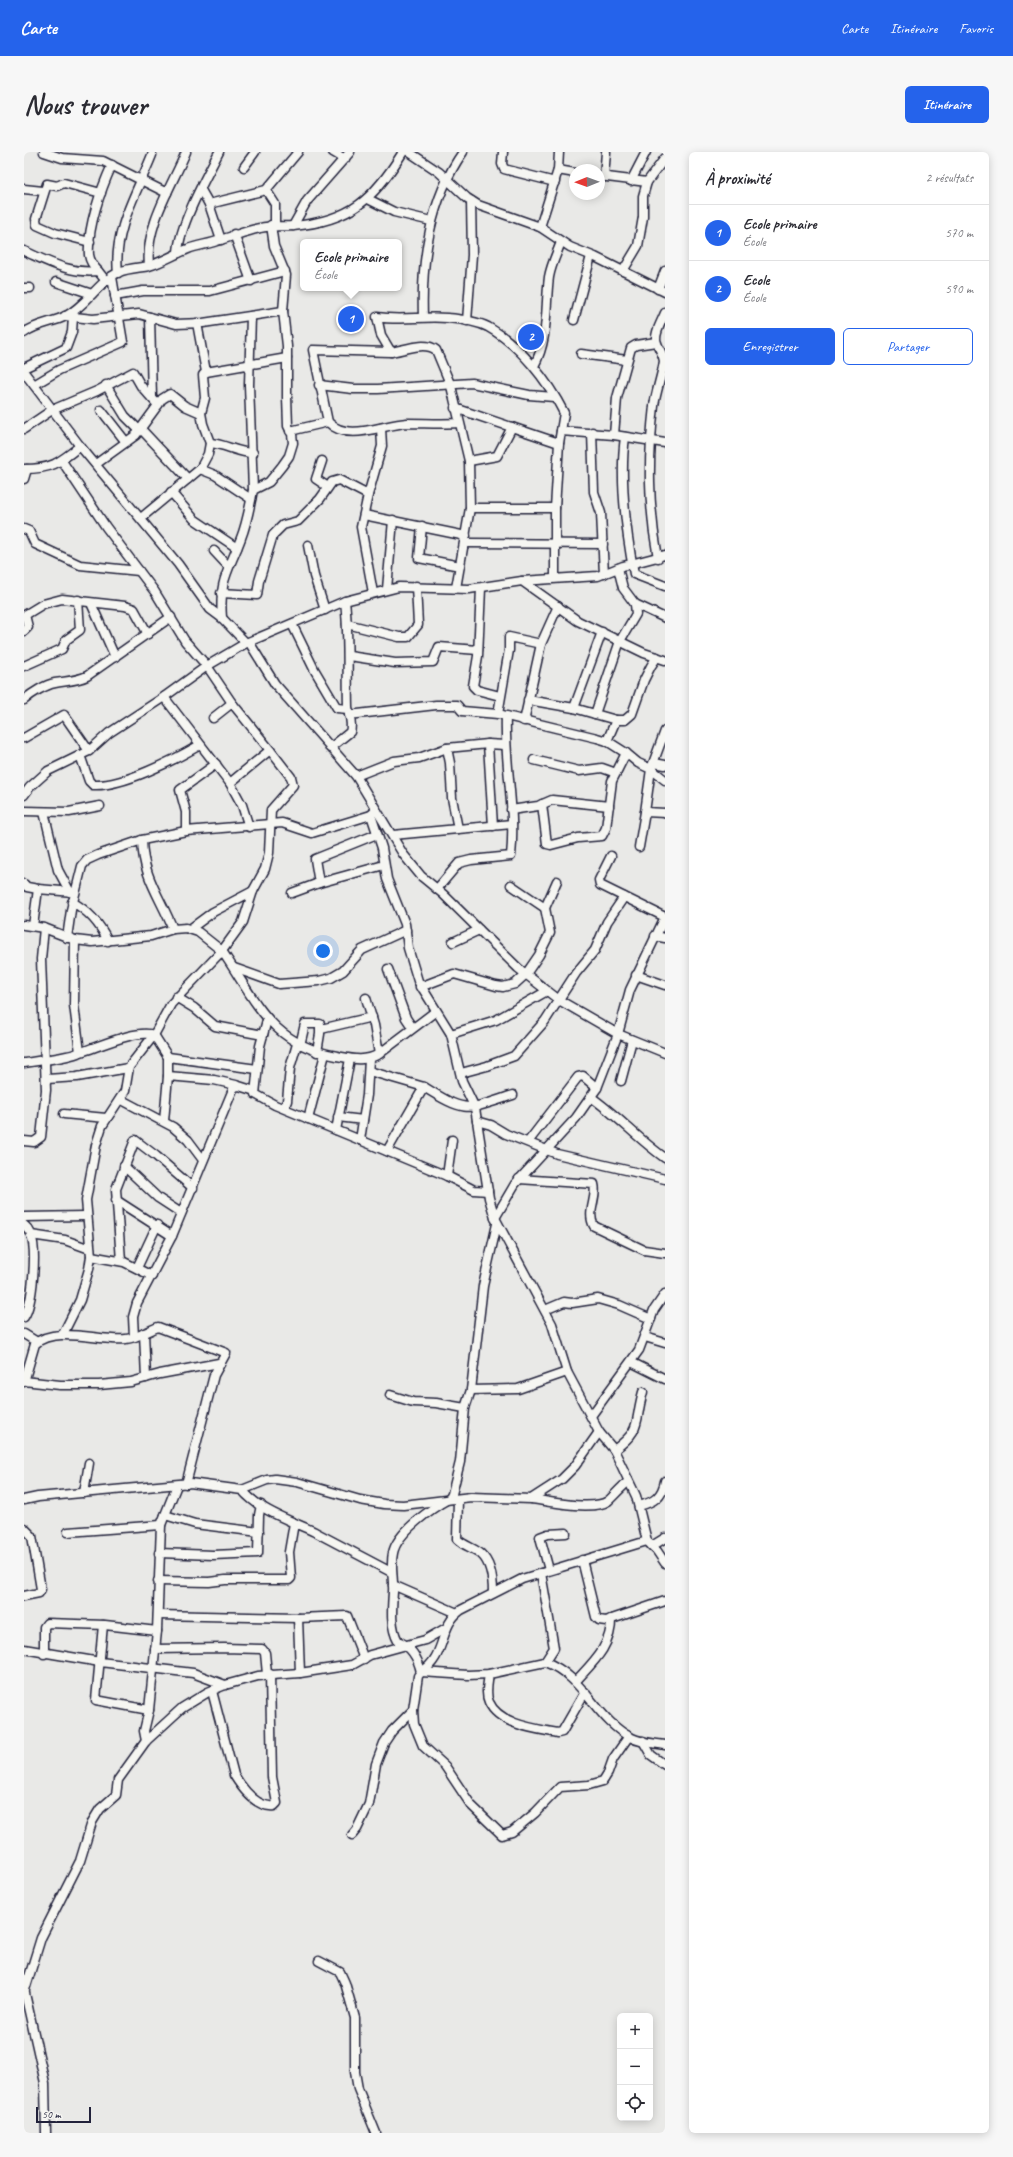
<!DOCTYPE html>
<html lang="fr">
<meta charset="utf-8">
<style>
:root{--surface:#fff;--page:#f7f7f7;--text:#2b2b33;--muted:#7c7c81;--line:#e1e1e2;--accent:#2563eb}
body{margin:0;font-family:Caveat,sans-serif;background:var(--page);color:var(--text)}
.controls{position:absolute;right:12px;bottom:12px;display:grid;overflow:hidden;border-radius:6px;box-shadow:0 2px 10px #0003}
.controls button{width:36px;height:36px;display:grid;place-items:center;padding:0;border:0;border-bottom:1px solid var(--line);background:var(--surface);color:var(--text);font:20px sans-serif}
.compass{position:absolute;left:545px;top:12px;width:36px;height:36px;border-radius:50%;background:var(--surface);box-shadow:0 2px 10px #0003;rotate:269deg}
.scale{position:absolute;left:12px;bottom:10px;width:55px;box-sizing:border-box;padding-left:4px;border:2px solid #22223b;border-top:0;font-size:11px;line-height:14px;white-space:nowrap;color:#22223b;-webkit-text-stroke:3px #f6f6f2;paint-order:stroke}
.you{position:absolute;left:299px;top:799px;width:14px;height:14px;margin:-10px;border:3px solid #fff;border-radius:50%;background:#1a73e8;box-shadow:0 0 0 6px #1a73e833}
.badge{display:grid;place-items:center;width:26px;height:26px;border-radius:50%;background:var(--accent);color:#fff;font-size:13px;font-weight:700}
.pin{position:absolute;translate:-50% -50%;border:2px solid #fff;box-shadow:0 1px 4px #0006}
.popup{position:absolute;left:276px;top:87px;width:102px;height:52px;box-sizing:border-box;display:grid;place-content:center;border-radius:6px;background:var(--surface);filter:drop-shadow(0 1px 3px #0005);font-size:13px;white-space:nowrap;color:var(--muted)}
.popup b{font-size:15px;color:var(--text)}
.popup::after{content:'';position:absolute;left:50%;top:100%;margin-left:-8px;border:8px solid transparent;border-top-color:var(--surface)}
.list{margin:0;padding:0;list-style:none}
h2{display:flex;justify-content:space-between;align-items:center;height:52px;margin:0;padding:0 16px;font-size:17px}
h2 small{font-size:13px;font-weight:400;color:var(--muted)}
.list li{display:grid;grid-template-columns:26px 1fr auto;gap:12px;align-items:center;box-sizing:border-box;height:56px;padding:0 16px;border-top:1px solid var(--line)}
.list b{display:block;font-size:15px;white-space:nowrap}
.list p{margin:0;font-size:13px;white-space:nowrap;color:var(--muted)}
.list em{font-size:13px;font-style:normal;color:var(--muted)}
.actions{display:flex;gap:8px;padding:12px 16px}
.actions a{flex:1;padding:9px 0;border:1px solid var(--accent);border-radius:6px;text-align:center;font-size:14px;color:var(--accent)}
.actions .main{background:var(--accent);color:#fff}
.icon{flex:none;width:22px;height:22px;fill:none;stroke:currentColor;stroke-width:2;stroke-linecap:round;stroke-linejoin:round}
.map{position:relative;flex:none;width:641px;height:1981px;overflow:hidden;border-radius:6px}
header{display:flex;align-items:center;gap:24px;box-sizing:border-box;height:56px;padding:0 20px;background:var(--accent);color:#fff}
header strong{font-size:19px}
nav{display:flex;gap:22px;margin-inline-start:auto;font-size:14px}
.intro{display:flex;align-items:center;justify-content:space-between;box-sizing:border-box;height:96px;padding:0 24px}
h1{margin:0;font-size:28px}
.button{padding:10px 18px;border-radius:6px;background:var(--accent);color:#fff;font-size:14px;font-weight:700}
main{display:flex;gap:24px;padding:0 24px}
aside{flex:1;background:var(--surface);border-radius:6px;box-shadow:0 2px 10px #0003}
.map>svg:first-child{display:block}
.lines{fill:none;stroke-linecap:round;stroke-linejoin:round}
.street-casing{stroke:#22223b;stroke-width:11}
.street{stroke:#f6f6f2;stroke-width:8}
</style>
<header>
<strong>Carte</strong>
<nav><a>Carte</a><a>Itinéraire</a><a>Favoris</a></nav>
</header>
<div class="intro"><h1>Nous trouver</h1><a class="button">Itinéraire</a></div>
<main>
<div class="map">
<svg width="641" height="1981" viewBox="0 0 641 1981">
<rect width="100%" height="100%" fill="#e9e9e7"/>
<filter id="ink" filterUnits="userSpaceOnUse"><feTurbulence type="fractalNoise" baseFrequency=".025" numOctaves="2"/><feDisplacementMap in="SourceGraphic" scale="8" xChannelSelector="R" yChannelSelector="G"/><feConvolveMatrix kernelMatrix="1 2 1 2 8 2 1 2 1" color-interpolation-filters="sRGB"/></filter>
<g filter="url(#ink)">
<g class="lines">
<defs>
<g id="street">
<path d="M20 0 38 6 79 9 143 41"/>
<path d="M309 0 321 7"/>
<path d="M385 0 415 20 443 46 454 53 516 75 546 95 571 105 641 140"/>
<path d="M479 0 478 12 480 17 531 30"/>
<path d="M220 15 231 0"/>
<path d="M534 18 551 21"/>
<path d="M575 24 623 30"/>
<path d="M580 25 582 0"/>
<path d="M607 29 622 0"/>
<path d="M0 37 19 39"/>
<path d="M177 38 185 52 197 88"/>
<path d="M242 38 251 52V73"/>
<path d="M344 47 370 60 407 69"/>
<path d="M185 52 242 38 274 0"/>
<path d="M269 74 283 49 326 0"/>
<path d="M516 75 534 18 535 0"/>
<path d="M210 82 227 129"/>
<path d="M66 90 31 81 13 73 12 67 23 32 33 34 40 31 77 41"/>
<path d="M0 99C25 110 46 122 74 119L82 129"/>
<path d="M154 101C155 74 182 25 195 0"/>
<path d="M125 113C121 74 147 36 162 0"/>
<path d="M74 119C70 115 66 109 65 103 63 76 77 37 88 13"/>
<path d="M599 119 614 94 619 65V44L623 30 641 6"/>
<path d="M94 121C89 78 113 41 128 3"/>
<path d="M32 130 68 142"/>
<path d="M0 136H6"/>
<path d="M634 137 641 119"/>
<path d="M91 144 119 139H186L261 119"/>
<path d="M41 164 69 167 115 162 152 172 179 171 259 159"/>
<path d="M227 164 225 233 229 338"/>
<path d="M126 165 128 246"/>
<path d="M399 165C397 109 406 47 439 0"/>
<path d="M550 168 567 104"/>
<path d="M443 169 448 103 447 49"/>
<path d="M0 181C13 171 28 171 42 164 63 153 74 130 95 120 105 116 115 116 125 114 138 110 151 102 164 97 174 93 186 92 196 88 210 84 222 79 236 76 248 73 258 75 269 74 327 69 350 47 379 0"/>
<path d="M557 202 603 208"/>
<path d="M510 214C525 187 521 155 525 125 527 113 533 101 537 90"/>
<path d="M0 216 42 196 48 180 49 165"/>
<path d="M0 220 56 294 154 412 186 457 198 466 222 491"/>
<path d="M182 220 263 206"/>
<path d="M10 233 35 218 99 190 88 125"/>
<path d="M82 233 101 264 116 279"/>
<path d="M295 233 329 237H354L448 231 505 243 530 245"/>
<path d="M134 253 138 247 146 242 161 254 177 261 181 246 179 223 182 220 173 171"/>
<path d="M431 256 535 291"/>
<path d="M77 258 102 290"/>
<path d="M304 270C324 291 359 272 383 271 400 271 418 272 435 271"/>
<path d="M0 277 28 258 73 239 109 220 117 234 134 253 112 283 72 312"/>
<path d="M117 277 164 327"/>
<path d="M266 279 304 270 289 198 367 200"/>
<path d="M537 279 590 283 641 291"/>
<path d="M568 280 570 340 577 361 580 422"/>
<path d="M590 283 593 246 607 196 612 193 632 190"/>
<path d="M601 285C595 329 602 379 610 422L641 434"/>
<path d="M186 291C201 292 214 301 229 301"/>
<path d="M298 309 292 327 304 335"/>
<path d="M445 309 473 304 488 275"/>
<path d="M0 317C28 317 35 311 56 294"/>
<path d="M176 317 191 323 227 347"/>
<path d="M0 327 3 317"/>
<path d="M147 340 170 367 213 396"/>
<path d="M344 343 337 375 349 441"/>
<path d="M446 356H531"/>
<path d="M340 363 442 384"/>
<path d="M117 366 176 317 184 302 186 291 179 272 177 261"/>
<path d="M398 374 395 406 436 414"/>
<path d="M0 377 5 379 11 392 56 413 115 419"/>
<path d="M441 391 579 392"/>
<path d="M284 393 290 424 301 458"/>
<path d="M190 399 204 414"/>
<path d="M634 406C624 353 624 307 630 254 632 239 638 224 640 209 639 201 635 198 633 191 629 183 638 169 641 161"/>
<path d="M498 429 574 424 599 414 641 403"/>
<path d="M432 436 446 356 445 309 427 234 412 198C401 189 380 198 367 200L357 183 353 165C376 169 399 164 423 166 436 167 452 169 464 175 496 193 524 229 540 261L535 291 531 356V426"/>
<path d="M457 436 454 504 449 534 453 538 476 544"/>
<path d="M363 437 369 368"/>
<path d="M197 441 233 443 235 429 249 383 259 373 274 369 296 347 308 330 315 328 344 343 358 294 357 276"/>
<path d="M67 451 91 505"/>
<path d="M611 452 641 466"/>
<path d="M198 466C195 427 204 421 217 386 223 371 226 354 229 338L245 330 258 314 265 304 269 291 268 282 264 274 263 245V194L259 159 262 123 250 94 247 73"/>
<path d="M268 472 290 517 313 556 324 557"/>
<path d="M323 472 375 485H384L394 473 392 434"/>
<path d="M0 479 4 475 1 463 19 452 38 447 101 454 110 457 124 482"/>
<path d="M225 490 251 532 332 624 379 702 397 724 419 742 494 816 535 848 594 882 641 901"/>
<path d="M325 504 371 511 409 510 415 495 454 498"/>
<path d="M0 514 38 497 42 488 56 478 54 448"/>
<path d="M140 545 206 631 218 653 225 675"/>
<path d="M0 548C8 541 21 533 31 531 42 529 53 529 63 524L147 465"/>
<path d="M504 548 550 556 592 568"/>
<path d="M550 556 578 480"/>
<path d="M474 562 485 498V485L517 492"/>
<path d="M571 562 596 489 612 462 611 452 599 436 594 416"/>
<path d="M325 563 412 553H433L438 559 474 562 573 586 583 589 602 601"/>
<path d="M189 566 208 551"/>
<path d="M500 569 517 492 534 454"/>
<path d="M641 579 627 617 641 628"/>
<path d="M0 586 40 563 65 599"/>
<path d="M583 589 592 568H601L608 562 620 528 627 514 633 505"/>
<path d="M464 592 469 674"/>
<path d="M306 596 326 580C329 572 325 563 324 555 323 519 325 484 321 449"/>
<path d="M423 596 426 611 428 646 434 677"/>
<path d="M56 603 65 629 69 633C98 635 150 608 176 593"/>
<path d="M510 608 555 619 578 616 592 621"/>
<path d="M630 611 641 613"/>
<path d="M332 624 370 609 395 606 423 596 464 592 481 593"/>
<path d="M206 631 246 598"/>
<path d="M0 643 6 635 24 619 65 599 85 581 140 545 183 514 222 491 321 449 375 435 445 437 498 429 554 469 620 501 641 508"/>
<path d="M518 652 523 692 527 693 554 686 578 684 582 676 588 629 602 601 614 611 627 617 621 660 641 661"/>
<path d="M352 658 347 663 358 696 363 727 381 772 384 796 394 829 427 882 438 929 451 956 465 1046 471 1066 528 1172 543 1220 575 1280 590 1298 612 1344 623 1389 633 1399 641 1411"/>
<path d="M487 658 514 654 528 648 585 654"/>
<path d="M0 659 45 660 76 654"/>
<path d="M20 660 34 718 46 740"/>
<path d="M162 679V660L156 638 192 612"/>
<path d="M369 683 488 672"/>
<path d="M118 688C119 726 136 744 149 777"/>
<path d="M615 695 621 660"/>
<path d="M587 704 575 728 576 733 641 765"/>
<path d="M295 731 291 707 353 682"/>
<path d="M0 732 3 735 14 737"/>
<path d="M487 733 521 756"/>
<path d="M413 737 435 711 447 708 487 704C492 657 480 611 482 564"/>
<path d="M268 741 295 731 360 713"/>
<path d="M48 750C65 759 76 772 84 789"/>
<path d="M0 773 20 776 51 788 68 790 127 784 149 777 162 776 174 780 198 799 219 770 229 739 241 717 245 701 247 658 269 633 267 625 246 598 208 551 183 514 161 489 131 440 82 375 38 309"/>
<path d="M9 774 14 737 49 740"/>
<path d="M166 777 189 760 229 739"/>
<path d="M631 784 641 786"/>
<path d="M43 786 47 758 58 714 63 708 74 703 118 688 162 679 258 671 288 681 347 663"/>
<path d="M51 788 50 853 56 900"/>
<path d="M429 790 455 778"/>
<path d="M210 816 255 832 295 829 307 826 319 819 338 798 382 778"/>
<path d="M364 817 382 866 388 875"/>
<path d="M612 823 641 833"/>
<path d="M396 835 430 822 472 834 479 835 491 832 502 822 515 803 526 781 521 756 533 729"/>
<path d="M152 845 170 856 191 874 239 883"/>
<path d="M342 846 350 873 355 902"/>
<path d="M243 868 236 894 231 942 251 953 336 988 343 943 345 907"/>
<path d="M297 877 348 865"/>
<path d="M427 882 472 868 523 839"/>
<path d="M276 893 281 872H296V882L293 900"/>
<path d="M144 905 233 917"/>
<path d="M0 911C14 909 29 907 43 904 65 900 109 876 130 883L144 905V924L140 969"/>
<path d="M345 919 400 935 363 999"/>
<path d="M437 921 463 914 490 904 521 869 552 821 571 798 583 770 600 745"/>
<path d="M144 924 190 928 212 933"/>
<path d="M23 927 53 925 104 916"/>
<path d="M597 929 608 888"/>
<path d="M400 935C443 962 443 958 489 943"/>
<path d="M567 945C594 964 614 987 641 1006"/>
<path d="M96 947 149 975 164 988 179 1008"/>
<path d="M260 956 263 949 266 916 273 892"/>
<path d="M40 962 82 966"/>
<path d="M314 965 339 968"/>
<path d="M284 967 301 902"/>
<path d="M453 969 467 973 482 982 533 1002 641 1027"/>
<path d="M312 978 326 907"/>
<path d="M336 988 423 1024 450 1038 464 1039"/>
<path d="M0 989 10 990 17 985 22 938 17 807 20 776"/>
<path d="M504 990 554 925 559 924 573 936"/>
<path d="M100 1014 134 1046 157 1061"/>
<path d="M423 1024 428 988"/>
<path d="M495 1027 570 1032C574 1046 562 1060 570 1074L620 1098 641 1101"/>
<path d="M92 1048 148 1084"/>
<path d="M0 1065 62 1064"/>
<path d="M471 1066 491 1032 552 966 573 936 594 882 606 838 641 765"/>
<path d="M0 1073C3 1076 6 1078 7 1083 13 1098 9 1152 0 1165"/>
<path d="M7 1083 41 1088 66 1097"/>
<path d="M67 1104 100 1110 128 1124"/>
<path d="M97 1109 92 1037 111 988 132 1004 169 1036"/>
<path d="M113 1116 133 1073"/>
<path d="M521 1158 540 1150 548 1151 574 1147 595 1153 627 1167"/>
<path d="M120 1181 122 1226"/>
<path d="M0 1182 13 1190"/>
<path d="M39 1182 56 1148 65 1117 67 1104 62 1048 72 993 78 974 101 939 105 915 130 883 147 852 198 799C233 850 246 892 313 904 329 907 341 910 355 902L412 859"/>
<path d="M110 1185 109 1165 113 1151 148 1084 210 935 215 934 231 939"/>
<path d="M621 1185 641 1191"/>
<path d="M607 1210 641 1227"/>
<path d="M0 1229 36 1233H75L107 1230 136 1222 195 1211"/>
<path d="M0 1230 11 1192C31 1173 77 1190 102 1187 113 1186 124 1179 134 1175L202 1201 190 1223 162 1332"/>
<path d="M447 1238 494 1237 543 1220"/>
<path d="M366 1243 389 1250 412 1251 441 1256"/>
<path d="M567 1264 615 1198 630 1158 641 1142"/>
<path d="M590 1298C619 1277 610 1271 619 1240"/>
<path d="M218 1338C236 1359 265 1368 291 1380 316 1393 342 1407 367 1420"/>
<path d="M60 1341 65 1311"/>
<path d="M434 1347 433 1387C440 1394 450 1396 457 1402 467 1411 469 1429 469 1441"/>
<path d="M508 1347C525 1350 570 1359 584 1349 591 1343 597 1335 604 1330"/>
<path d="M0 1348 14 1345 166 1331 218 1338 243 1328 251 1327 273 1330 336 1348 360 1352 379 1353 447 1345 507 1347 538 1327 551 1314 575 1280"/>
<path d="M615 1354C630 1350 638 1345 641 1329"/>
<path d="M141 1363 171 1372 235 1380"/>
<path d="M0 1376 8 1384 17 1437 15 1441 0 1444"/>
<path d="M44 1380 137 1373"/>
<path d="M628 1394 641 1386"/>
<path d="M135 1401 189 1403 234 1401 235 1363 237 1353"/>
<path d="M558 1408 572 1465 575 1468 582 1469 641 1449"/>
<path d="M525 1418 516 1385 524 1382 542 1381"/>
<path d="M517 1421 530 1496 521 1510"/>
<path d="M134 1429 185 1430 201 1428H265L267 1426 265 1400 270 1371"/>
<path d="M369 1433 433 1461"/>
<path d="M134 1463 274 1466 323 1464 340 1507"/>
<path d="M274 1466 276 1521"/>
<path d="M79 1473 72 1548 125 1558"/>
<path d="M0 1497 76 1510 169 1521 201 1533"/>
<path d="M131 1497 200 1496 238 1497 241 1501 243 1522"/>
<path d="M20 1502V1475L23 1471 81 1473 133 1479"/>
<path d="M397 1520 444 1523 465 1522 521 1510C560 1524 572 1568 608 1586 618 1591 630 1591 641 1593"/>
<path d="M397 1520C423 1505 414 1474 437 1458L498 1427 623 1389"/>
<path d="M465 1522C464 1531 461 1542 465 1550 475 1573 513 1577 534 1581L538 1580 561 1540"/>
<path d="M551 1530C568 1511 588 1494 587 1467"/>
<path d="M188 1539 210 1623C218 1636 233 1656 250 1654L253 1651 248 1625 246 1522"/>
<path d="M389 1558 390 1572 399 1594 421 1614 447 1653 478 1683 488 1680 511 1661 536 1635 565 1633 579 1629 584 1621 589 1607 605 1584"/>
<path d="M122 1589 120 1579 125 1558 133 1479 137 1373 153 1333"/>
<path d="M619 1589 627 1603 641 1613"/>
<path d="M328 1683 333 1677 345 1652 352 1612 360 1591 368 1579 389 1558 394 1524 397 1520C394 1506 386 1494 374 1489 366 1475 368 1456 369 1440 370 1427 366 1414 369 1401 373 1380 408 1356 426 1346L428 1342 436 1310 441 1256 447 1238 459 1134 473 1072"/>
<path d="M295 1809 316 1820 321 1831 331 1866V1920L334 1937 352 1981"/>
<path d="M0 1837 21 1931 22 1981"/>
<path d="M0 1841 17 1786 56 1709 68 1670 76 1657 92 1643 94 1628 122 1589 158 1556 184 1540 201 1533 234 1524 276 1521 328 1513 346 1503 401 1488 422 1476"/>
</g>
</defs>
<use href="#street" class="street-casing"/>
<use href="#street" class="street"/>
</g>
</g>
</svg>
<div class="controls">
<button>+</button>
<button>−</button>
<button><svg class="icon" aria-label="locate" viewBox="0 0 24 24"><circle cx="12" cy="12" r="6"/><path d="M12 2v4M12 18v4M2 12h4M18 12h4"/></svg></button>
</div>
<svg class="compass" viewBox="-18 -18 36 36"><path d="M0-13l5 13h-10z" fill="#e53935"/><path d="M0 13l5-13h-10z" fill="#7c7c81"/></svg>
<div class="scale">50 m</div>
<div class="you"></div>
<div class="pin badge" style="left:327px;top:167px">1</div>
<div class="popup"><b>Ecole primaire</b>École</div>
<div class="pin badge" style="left:507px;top:185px">2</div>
</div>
<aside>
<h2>À proximité<small>2 résultats</small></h2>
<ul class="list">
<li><span class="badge">1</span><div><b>Ecole primaire</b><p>École</p></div><em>570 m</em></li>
<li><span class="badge">2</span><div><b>Ecole</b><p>École</p></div><em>590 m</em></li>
</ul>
<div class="actions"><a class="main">Enregistrer</a><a>Partager</a></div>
</aside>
</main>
